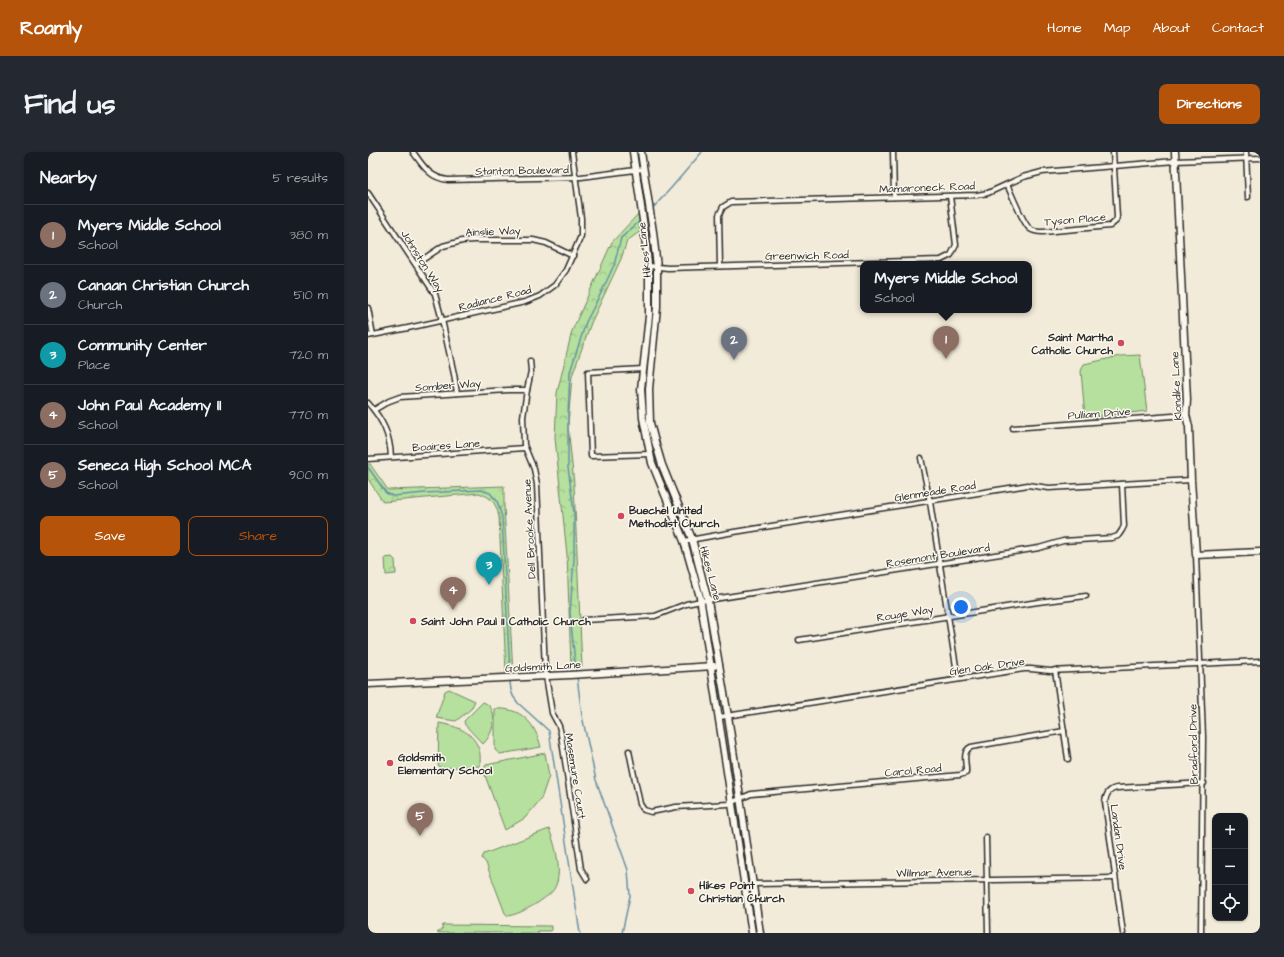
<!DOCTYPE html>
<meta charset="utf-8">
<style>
:root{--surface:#171b24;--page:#242831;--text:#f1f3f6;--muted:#9ea1a6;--line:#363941;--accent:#b45309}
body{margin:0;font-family:"Architects Daughter",sans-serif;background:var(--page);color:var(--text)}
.controls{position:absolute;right:12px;bottom:12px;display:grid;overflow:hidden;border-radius:8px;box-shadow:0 1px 3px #0004}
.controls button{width:36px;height:36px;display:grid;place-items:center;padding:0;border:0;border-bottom:1px solid var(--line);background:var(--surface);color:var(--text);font:20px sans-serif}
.you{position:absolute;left:593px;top:455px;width:14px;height:14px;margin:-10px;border:3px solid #fff;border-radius:50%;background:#1a73e8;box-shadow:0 0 0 6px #1a73e833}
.badge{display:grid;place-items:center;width:26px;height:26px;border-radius:50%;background:var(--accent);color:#fff;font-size:13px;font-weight:700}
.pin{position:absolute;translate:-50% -33px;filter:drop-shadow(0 1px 2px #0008)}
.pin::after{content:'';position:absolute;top:21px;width:14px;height:12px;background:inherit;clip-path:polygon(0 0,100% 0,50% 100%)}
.popup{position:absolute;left:492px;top:109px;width:172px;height:52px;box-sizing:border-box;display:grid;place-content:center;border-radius:8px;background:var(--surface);filter:drop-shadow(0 1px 3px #0005);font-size:13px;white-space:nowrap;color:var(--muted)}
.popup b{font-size:15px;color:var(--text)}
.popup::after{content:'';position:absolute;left:50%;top:100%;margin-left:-8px;border:8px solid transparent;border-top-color:var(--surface)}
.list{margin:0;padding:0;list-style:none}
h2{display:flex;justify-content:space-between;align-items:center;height:52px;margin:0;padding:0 16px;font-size:17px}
h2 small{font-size:13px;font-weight:400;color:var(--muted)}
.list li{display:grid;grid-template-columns:26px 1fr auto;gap:12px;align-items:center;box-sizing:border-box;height:60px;padding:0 16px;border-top:1px solid var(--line)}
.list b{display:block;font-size:15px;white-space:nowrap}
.list p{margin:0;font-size:13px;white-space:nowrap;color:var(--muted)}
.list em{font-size:13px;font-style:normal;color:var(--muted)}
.actions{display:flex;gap:8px;padding:12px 16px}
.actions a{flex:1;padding:9px 0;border:1px solid var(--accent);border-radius:8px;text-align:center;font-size:14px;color:var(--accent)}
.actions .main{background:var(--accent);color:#fff}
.icon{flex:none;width:22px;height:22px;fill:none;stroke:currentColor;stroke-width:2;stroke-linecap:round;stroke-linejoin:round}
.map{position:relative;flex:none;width:892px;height:781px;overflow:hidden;border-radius:8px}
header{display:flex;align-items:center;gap:24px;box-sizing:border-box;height:56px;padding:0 20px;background:var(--accent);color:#fff}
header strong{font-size:19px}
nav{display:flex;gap:22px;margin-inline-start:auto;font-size:14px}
.intro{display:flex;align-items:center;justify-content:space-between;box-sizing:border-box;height:96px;padding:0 24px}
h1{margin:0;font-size:28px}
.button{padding:10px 18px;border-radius:8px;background:var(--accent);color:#fff;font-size:14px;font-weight:700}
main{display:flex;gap:24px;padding:0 24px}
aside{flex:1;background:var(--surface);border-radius:8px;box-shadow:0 1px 3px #0004}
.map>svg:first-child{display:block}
.forest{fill:url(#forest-crowns);stroke:#708664}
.garden{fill:#b5e09e;stroke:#708664}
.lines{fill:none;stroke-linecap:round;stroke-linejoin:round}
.stream{stroke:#6991a4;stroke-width:1.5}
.street-casing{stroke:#2b2b2b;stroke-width:7}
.secondary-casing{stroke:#2b2b2b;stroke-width:9}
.street{stroke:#fbf7ec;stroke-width:4}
.secondary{stroke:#fbf7ec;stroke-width:6}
.poi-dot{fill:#d1495b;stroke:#fbf7ec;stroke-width:1.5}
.labels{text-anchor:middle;stroke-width:3;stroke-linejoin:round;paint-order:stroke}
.street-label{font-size:11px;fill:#2b2b2b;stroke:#fbf7ec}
.poi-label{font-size:11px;font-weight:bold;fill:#2b2b2b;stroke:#fbf7ec;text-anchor:start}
</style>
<header>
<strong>Roamly</strong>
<nav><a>Home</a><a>Map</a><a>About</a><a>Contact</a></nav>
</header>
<div class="intro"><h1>Find us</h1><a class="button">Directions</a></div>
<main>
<aside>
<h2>Nearby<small>5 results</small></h2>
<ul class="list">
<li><span class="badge" style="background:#8d6e63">1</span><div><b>Myers Middle School</b><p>School</p></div><em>380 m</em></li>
<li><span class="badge" style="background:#6b7280">2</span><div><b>Canaan Christian Church</b><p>Church</p></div><em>510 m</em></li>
<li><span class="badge" style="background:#0f9aa8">3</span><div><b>Community Center</b><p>Place</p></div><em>720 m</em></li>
<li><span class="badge" style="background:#8d6e63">4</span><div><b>John Paul Academy II</b><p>School</p></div><em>770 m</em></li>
<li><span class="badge" style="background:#8d6e63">5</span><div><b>Seneca High School MCA</b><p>School</p></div><em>900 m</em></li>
</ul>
<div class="actions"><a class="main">Save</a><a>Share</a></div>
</aside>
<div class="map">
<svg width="892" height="781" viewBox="0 0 892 781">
<defs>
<pattern id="forest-crowns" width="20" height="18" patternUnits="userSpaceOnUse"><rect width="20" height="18" fill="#b5e09e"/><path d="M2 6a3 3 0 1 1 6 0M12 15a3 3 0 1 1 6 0" fill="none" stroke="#9cc088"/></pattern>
</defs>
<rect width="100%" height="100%" fill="#f3ebd9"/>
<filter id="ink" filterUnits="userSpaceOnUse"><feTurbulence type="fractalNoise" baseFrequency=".025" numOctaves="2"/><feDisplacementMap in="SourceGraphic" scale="8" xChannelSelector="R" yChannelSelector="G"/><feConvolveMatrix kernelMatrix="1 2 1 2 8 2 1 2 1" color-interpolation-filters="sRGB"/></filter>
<g filter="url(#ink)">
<g class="forest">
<path d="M271 61 274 78 259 89 253 107 223 171 204 224 200 273 206 332 214 515 203 514 199 403 187 286 189 241 204 179 244 90Z"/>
<path d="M0 312H2L20 338 136 334V354L145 521H138L131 365C128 352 125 346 111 341L15 350 0 327Z"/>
<path d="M24 405 27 408 28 422 18 423 17 406Z"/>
</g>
<g class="garden">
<path d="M772 203 779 259 717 266 713 219 716 212 753 204Z"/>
<path d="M81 537 107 549 103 557 88 569 68 566 77 539Z"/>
<path d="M115 550C132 556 126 582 115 592L97 573 96 569Z"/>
<path d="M127 557C153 555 167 571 173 595L132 602 127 598Z"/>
<path d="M71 571C87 574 103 578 110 595 113 600 112 608 112 614L73 616 70 613Z"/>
<path d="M177 601 181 624 173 647 157 666 137 678 115 618 118 613Z"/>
<path d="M181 677C187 691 195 721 187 735 184 742 176 746 171 750 161 756 151 762 140 764L137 761 118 711 114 706 116 702Z"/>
<path d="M75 773 183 774V779H169L171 781H69L74 777Z"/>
</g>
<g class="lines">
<g class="stream">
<path d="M284 57 304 35 334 0"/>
<path d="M0 315 18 341 25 344 57 341 113 338 122 341 129 349 134 365 142 522"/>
<path d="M208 521 202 461 206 407V361L200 315V263L202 220 218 170 234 139 246 113 253 86 273 68"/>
<path d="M209 525 214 564 228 628 260 718 262 744 254 781"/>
<path d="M142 530 143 538 145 544 150 551 181 579 212 781"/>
</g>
<defs>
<g id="street">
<path d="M45 0C55 14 62 26 80 28L213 25 275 17"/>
<path d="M525 0 526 45"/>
<path d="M878 0 880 45"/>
<path d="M639 33C644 42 655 72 662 77 666 80 670 80 675 80L742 74 748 69 749 65 745 0"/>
<path d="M0 41 67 142 74 168 86 222 89 241"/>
<path d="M48 112 75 94 94 89 105 88H165L178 91 205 104"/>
<path d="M281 114 300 116 573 108 583 103 588 93 582 44"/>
<path d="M352 114 351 63 355 55 363 50 609 43 620 41 655 25 674 20 807 9 892 6"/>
<path d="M0 156 5 183"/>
<path d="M0 184 40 176 157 150 172 144 187 133 198 118 213 84V66L204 0"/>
<path d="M162 209 163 219 159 238 155 265 156 293 166 317 169 332 177 518 184 561 191 574 193 582 213 717 219 727"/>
<path d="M275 217 220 220 223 304 282 302"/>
<path d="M0 251C15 268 22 283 23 305"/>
<path d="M6 258 21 249 32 245 140 238H159"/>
<path d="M645 276 818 263"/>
<path d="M553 306 562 350 590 527"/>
<path d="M0 307 157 296"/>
<path d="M316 389 366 380 654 334 660 333 681 336 823 328"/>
<path d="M828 403 835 585 833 781"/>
<path d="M216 468 287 464 318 452 333 449 671 396 695 389 744 386 750 384 754 378 756 374 754 332"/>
<path d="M431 488 670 450 718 444"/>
<path d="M687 518 700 607"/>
<path d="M352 565 656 517H663L682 519 892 509"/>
<path d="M261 599 272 652 276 658 283 660 308 655 360 652 383 642 592 623 598 621C599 612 593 600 603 595L696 579"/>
<path d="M618 685 620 781"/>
<path d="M385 732 747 726"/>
<path d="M755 781 737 650C738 642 741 637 749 636L836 631"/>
</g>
<g id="secondary">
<path d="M265 0 276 75 281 121V164L273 237 275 266 284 311 316 389 332 445 384 781"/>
<path d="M273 0 285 80 289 115V155L281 237 282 271 286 286 294 313 324 387 340 449 360 564 392 781"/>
<path d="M807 0 819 248 818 263 821 275 823 328 828 403 892 400"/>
<path d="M0 532 202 523 346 514"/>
</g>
</defs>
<use href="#street" class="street-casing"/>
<use href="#secondary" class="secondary-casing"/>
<use href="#street" class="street"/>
<use href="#secondary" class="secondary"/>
</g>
</g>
<g class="poi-dot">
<circle cx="753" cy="191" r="4"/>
<circle cx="253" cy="364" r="4"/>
<circle cx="45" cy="469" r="4"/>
<circle cx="22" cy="611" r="4"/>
<circle cx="323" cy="739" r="4"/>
</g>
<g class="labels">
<g class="street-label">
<text transform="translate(154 18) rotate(-1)" y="4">Stanton Boulevard</text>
<text transform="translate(559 35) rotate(-2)" y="4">Mamaroneck Road</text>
<text transform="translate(707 67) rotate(-5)" y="4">Tyson Place</text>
<text transform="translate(125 79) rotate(-2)" y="4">Ainslie Way</text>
<text transform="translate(276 98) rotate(-96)" y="4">Hikes Lane</text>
<text transform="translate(439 103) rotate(-1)" y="4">Greenwich Road</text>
<text transform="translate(55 109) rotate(58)" y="4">Johnston Way</text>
<text transform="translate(127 146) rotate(-14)" y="4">Radiance Road</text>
<text transform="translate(80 233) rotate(-4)" y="4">Somber Way</text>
<text transform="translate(808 234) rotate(-93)" y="4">Klondike Lane</text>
<text transform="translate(731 261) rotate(-4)" y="4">Pulliam Drive</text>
<text transform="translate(78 293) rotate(-4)" y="4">Boaires Lane</text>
<text transform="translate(567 339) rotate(-9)" y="4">Glenmeade Road</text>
<text transform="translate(161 377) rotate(-93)" y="4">Dell Brooke Avenue</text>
<text transform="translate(570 403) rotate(-9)" y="4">Rosemont Boulevard</text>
<text transform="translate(343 421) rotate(75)" y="4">Hikes Lane</text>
<text transform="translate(537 461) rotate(-9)" y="4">Rouge Way</text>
<text transform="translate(175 514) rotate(-3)" y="4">Goldsmith Lane</text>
<text transform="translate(619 514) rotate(-8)" y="4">Glen Oak Drive</text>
<text transform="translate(825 592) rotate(-91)" y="4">Bradford Drive</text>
<text transform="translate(545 618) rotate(-5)" y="4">Carol Road</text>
<text transform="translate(208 624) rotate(81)" y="4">Masemure Court</text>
<text transform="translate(751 685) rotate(82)" y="4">Landan Drive</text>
<text transform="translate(566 720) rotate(-1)" y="4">Willmar Avenue</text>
</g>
<g class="poi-label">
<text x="745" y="189" text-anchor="end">Saint Martha<tspan x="745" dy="13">Catholic Church</tspan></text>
<text x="261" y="362">Buechel United<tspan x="261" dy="13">Methodist Church</tspan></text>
<text x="53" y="473">Saint John Paul II Catholic Church</text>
<text x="30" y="609">Goldsmith<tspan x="30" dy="13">Elementary School</tspan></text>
<text x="331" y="737">Hikes Point<tspan x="331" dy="13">Christian Church</tspan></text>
</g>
</g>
</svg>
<div class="controls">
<button>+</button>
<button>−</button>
<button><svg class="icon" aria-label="locate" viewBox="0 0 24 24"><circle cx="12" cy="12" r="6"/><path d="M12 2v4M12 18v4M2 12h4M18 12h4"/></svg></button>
</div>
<div class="you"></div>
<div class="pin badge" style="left:578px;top:207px;background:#8d6e63">1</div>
<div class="popup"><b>Myers Middle School</b>School</div>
<div class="pin badge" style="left:366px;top:208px;background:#6b7280">2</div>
<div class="pin badge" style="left:121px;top:433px;background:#0f9aa8">3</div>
<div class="pin badge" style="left:85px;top:458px;background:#8d6e63">4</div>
<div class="pin badge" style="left:52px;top:684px;background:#8d6e63">5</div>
</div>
</main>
